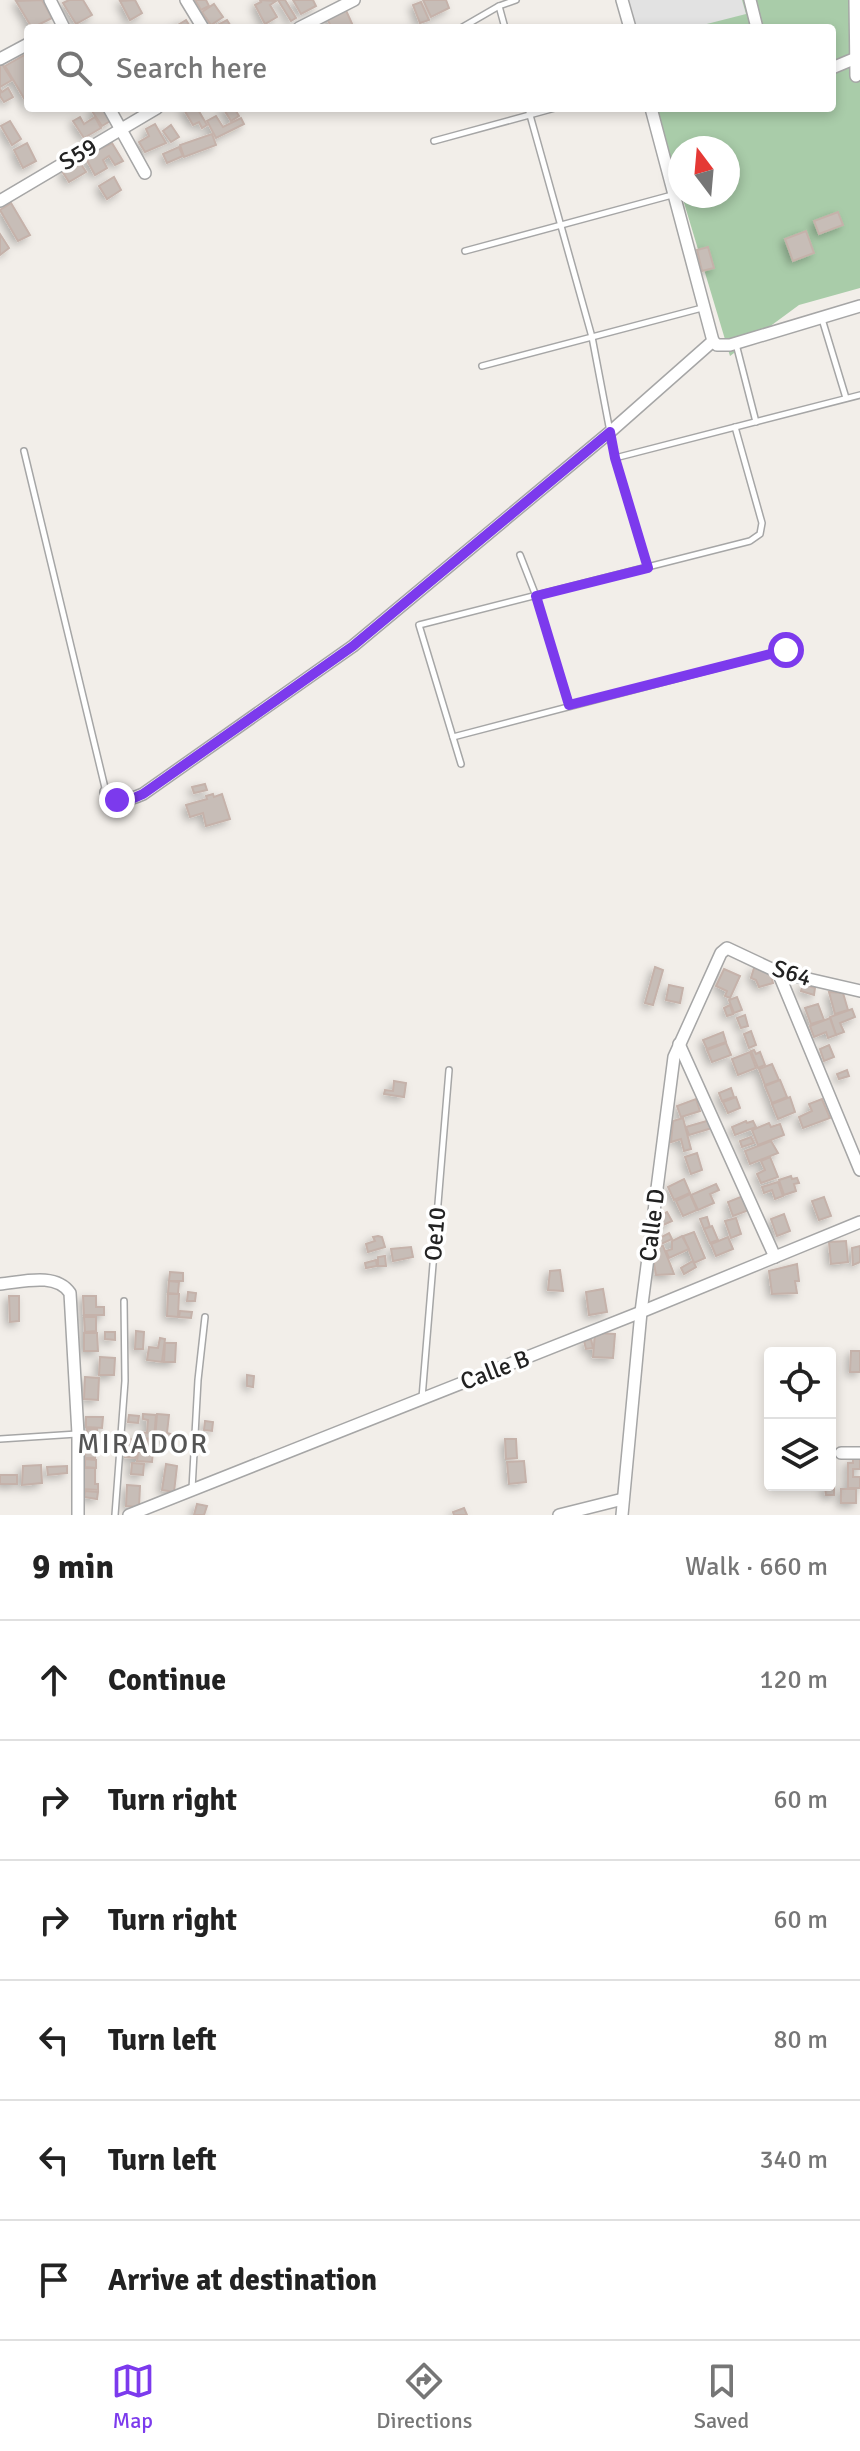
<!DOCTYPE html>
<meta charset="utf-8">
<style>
:root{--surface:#fff;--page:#f6f6f6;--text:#222;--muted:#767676;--line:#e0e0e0;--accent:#7c3aed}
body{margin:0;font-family:Signika,sans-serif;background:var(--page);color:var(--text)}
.controls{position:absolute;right:24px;bottom:24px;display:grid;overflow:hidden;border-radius:8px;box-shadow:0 4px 12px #0003}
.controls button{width:72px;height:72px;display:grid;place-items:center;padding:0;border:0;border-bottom:2px solid var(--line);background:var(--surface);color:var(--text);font:40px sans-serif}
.compass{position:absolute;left:668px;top:136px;width:72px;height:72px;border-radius:50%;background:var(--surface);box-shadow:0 4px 12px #0003;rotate:344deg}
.stop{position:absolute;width:24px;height:24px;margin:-18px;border:6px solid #7c3aed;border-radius:50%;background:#fff}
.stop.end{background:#7c3aed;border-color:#fff;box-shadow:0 2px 8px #0008}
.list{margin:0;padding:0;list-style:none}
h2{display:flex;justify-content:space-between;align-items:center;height:104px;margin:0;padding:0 32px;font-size:34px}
h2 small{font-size:26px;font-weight:400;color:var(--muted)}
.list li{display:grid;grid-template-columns:52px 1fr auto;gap:24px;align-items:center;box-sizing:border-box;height:120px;padding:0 32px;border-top:2px solid var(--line)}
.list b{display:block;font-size:30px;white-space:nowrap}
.list em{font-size:26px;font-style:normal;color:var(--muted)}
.icon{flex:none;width:44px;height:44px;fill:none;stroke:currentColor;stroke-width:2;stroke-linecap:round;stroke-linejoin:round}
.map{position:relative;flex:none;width:860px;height:1515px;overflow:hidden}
.search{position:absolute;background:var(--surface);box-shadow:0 4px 12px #0003;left:24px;right:24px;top:24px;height:88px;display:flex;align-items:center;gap:20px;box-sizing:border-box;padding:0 28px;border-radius:8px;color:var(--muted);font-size:30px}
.sheet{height:824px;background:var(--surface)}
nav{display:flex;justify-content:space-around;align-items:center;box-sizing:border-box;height:112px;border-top:2px solid var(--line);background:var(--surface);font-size:22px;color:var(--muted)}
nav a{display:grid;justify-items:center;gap:4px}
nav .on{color:var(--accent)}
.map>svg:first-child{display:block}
.cemetery{fill:#a9cca9}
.parking{fill:#e2e2e2}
.building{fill:#c7bdb7;stroke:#c5b2aa;stroke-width:2;filter:url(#shadow)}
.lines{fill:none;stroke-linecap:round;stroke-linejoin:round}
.lane-casing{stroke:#a6a6a6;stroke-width:8}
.street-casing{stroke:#a6a6a6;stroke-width:14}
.lane{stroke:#fff;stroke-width:5}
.street{stroke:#fff;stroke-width:11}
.route{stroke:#7c3aed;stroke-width:10}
.labels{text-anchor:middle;stroke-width:7;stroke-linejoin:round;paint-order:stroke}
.street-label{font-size:24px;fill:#222;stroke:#fff}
.quarter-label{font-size:28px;letter-spacing:2px;fill:#555;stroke:#fff}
</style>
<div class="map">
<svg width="860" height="1515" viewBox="0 0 860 1515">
<defs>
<filter id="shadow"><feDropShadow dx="-3.5" dy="3.5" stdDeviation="4" flood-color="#0004"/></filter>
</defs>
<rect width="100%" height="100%" fill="#f2eee9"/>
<path class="cemetery" d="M623 0H860V288L799 305 730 356 682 196H728V148H680V190L655 108H832V28H631Z"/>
<path class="parking" d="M628 0H742L746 14 691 28H636Z"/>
<g class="building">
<path d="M42 0 52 18 32 28 16 1Z"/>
<path d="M69 0H83L92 15 76 24 63 3Z"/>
<path d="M135 0 142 13 130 20 120 1Z"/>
<path d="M195 0H206L209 6 201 10Z"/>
<path d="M260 0 276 1 270 5 277 17 265 24 255 5 261 2Z"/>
<path d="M278 0H285L296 18 291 21Z"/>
<path d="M293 0H313L316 6 301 14Z"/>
<path d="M423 0H446L449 8 431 17Z"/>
<path d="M421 2 429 20 420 23 413 5Z"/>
<path d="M214 4 223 17 211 25 202 12Z"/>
<path d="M344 6 354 28H332L325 15Z"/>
<path d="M186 20 191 28H173Z"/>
<path d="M227 20 232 28H212Z"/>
<path d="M28 53V105L5 66Z"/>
<path d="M2 64 12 80 0 87V65Z"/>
<path d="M8 88 13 97 4 102 0 96V89L2 92Z"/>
<path d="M97 108H105L112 120 102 126 92 111Z"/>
<path d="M183 108H197L207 125 202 128 199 122 193 125Z"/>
<path d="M223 108H234L239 116 231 121Z"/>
<path d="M216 116 223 127 241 118 244 124 216 138 207 121Z"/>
<path d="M80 117 84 124 95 117 101 128 84 138 73 121Z"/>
<path d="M10 121 21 139 12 145 1 126Z"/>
<path d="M155 124 166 143 145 152 139 142 149 136 146 129Z"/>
<path d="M171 125 179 137 171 142 163 131Z"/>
<path d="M212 134 216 145 184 157 180 145Z"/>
<path d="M27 143 36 161 23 168 14 150Z"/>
<path d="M112 143 123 161 115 165 109 156 103 160 107 168 95 175 84 155 100 145 102 148Z"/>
<path d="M179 147 183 156 167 163 163 154Z"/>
<path d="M79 161 86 172 69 182 62 171Z"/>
<path d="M114 177 121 190 107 199 99 186Z"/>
<path d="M11 203 30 235 18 241 0 210Z"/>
<path d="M838 212 843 225 819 234 814 221Z"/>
<path d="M806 231 814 253 793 261 785 239Z"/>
<path d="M0 234 9 248 0 255Z"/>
<path d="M708 247 714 268 702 271 697 250Z"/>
<path d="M205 784 207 790 194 793 192 787Z"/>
<path d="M213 794 214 797 222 794 230 819 206 826 203 813 190 817 186 805 207 799 206 796Z"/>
<path d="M655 967 663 970 653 1005 645 1003Z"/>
<path d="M754 968 770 972 773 983 759 987 756 980 751 978Z"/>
<path d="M724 969 740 976 730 998 725 996 727 991 716 986Z"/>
<path d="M803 984 815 988 814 995 801 991Z"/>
<path d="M669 985 683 988 680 1003 666 1000Z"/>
<path d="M829 992 843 993 848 1010 835 1014Z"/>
<path d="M737 997 742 1010 734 1013 729 1000Z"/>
<path d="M818 1004 824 1020 811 1024 805 1008Z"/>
<path d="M730 1005 733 1014 727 1016 724 1008Z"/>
<path d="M852 1009 855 1017 840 1023 844 1032 836 1035 830 1017Z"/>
<path d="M745 1015 748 1026 741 1028 737 1018Z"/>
<path d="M830 1018 836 1035 828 1038 826 1032 814 1037 810 1026Z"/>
<path d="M751 1031 756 1045 749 1048 744 1034Z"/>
<path d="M723 1032 726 1042 707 1049 703 1040Z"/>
<path d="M726 1043 731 1055 712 1062 707 1050Z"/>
<path d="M829 1045 834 1057 824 1061 820 1049Z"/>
<path d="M754 1050 756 1054 760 1052 765 1065 758 1068 751 1051Z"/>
<path d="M750 1052 756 1068 738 1075 732 1059Z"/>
<path d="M772 1064 779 1080 765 1085 759 1069Z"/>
<path d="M847 1070 849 1076 839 1079 837 1074Z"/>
<path d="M780 1080 787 1097 772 1103 765 1086Z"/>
<path d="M394 1081 406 1083 404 1097 384 1094 385 1090 393 1091Z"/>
<path d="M731 1088 734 1097 722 1101 719 1093Z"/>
<path d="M736 1097 740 1108 728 1113 723 1102Z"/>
<path d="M790 1097 795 1112 778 1119 772 1104Z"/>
<path d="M696 1099 700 1111 681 1117 677 1106Z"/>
<path d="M822 1099 830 1118 803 1128 799 1117 812 1111 809 1104Z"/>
<path d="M683 1118 691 1149 684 1151 681 1139 671 1142 673 1121Z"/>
<path d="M710 1120 712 1128 689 1135 686 1127Z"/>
<path d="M746 1121 747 1123 753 1121 756 1127 735 1135 732 1127Z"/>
<path d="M769 1123 771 1127 780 1124 784 1135 758 1145 752 1130Z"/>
<path d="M751 1137 754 1143 742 1147 740 1141Z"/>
<path d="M771 1141 778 1153 750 1164 745 1151Z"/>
<path d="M697 1153 702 1170 691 1174 685 1157Z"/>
<path d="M770 1157 778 1177 761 1183 757 1174 765 1170 761 1161Z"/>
<path d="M791 1176 792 1179 797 1178 799 1183 794 1184 796 1191 784 1195 779 1180Z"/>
<path d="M684 1179 690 1193 674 1200 668 1187Z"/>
<path d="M778 1182 783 1196 775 1199 772 1190 764 1193 762 1187Z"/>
<path d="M716 1184 719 1190 710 1194 714 1203 698 1210 691 1195Z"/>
<path d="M690 1194 697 1210 683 1216 676 1201Z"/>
<path d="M743 1196 749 1210 733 1216 728 1202Z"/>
<path d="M824 1197 831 1216 819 1220 812 1201Z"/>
<path d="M667 1212 672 1221 661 1226 657 1217Z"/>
<path d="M784 1214 790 1231 777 1236 771 1219Z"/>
<path d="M707 1217 710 1227 704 1229 700 1219Z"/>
<path d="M736 1218 741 1234 731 1238 725 1221Z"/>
<path d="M712 1226 718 1240 710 1243 704 1229Z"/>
<path d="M694 1232 705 1258 694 1263 683 1236Z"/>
<path d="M669 1233 672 1239 661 1244 658 1239Z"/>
<path d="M378 1236 382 1237 385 1247 368 1252 366 1244 375 1241 373 1237Z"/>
<path d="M682 1236 689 1249 669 1258 666 1251 672 1249V1241Z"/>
<path d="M728 1237 733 1249 716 1256 711 1244Z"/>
<path d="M846 1241 848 1262 831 1264 829 1242Z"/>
<path d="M651 1246H663L674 1274 656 1275Z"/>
<path d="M860 1246V1262L853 1265 852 1248Z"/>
<path d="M411 1247 413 1257 393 1261 391 1249Z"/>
<path d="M385 1256 386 1266H378V1257Z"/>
<path d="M376 1260 377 1266 366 1268 365 1263Z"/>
<path d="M693 1261 696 1267 684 1274 681 1268Z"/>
<path d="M797 1264 799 1281H795L797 1293 772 1294 769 1271Z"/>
<path d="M560 1270 563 1291 548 1290 550 1271Z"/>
<path d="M170 1272 183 1273V1281H169Z"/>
<path d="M169 1281 179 1282 178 1294 168 1293Z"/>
<path d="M603 1289 607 1312 589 1315 586 1292Z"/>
<path d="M188 1292 196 1293 195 1301H187Z"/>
<path d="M168 1294H179L178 1317 167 1316Z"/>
<path d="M9 1296H19V1321L10 1322Z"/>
<path d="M83 1296H96V1307H104V1315H84Z"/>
<path d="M180 1311 192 1312 191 1318 179 1317Z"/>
<path d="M84 1317H96V1331L85 1332Z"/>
<path d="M136 1331 144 1332 143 1349H135Z"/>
<path d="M105 1332H115V1340L105 1339Z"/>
<path d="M84 1333H97L98 1351H84Z"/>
<path d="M595 1333 615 1334 613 1358 593 1357Z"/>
<path d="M160 1338 165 1339 162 1362 147 1360 149 1347 158 1348Z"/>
<path d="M591 1339 593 1348 586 1349 584 1341Z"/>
<path d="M165 1343H176L175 1362H164Z"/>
<path d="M851 1351H860V1372H850Z"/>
<path d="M100 1357 115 1358 114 1375H99Z"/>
<path d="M247 1375 254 1376 253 1387 247 1386Z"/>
<path d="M85 1377 99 1378 98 1400 84 1399Z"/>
<path d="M143 1414 156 1415 154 1439 138 1438V1432L147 1433 148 1420 143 1419Z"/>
<path d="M157 1414 169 1415 167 1433 171 1434V1440L155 1439Z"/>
<path d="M129 1415 139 1416 138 1423 128 1422Z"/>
<path d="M86 1417H103L102 1428 86 1427Z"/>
<path d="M205 1421 213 1422 212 1431 204 1430Z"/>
<path d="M87 1429H97L95 1458H85Z"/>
<path d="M126 1439 138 1440 136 1458 125 1457Z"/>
<path d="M140 1439 154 1440 152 1462 137 1461Z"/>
<path d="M505 1439H516L517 1458 506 1459Z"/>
<path d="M85 1459 96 1460V1468L85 1467Z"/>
<path d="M853 1459H860V1469H853V1477H860V1488H848V1463H853Z"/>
<path d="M524 1461 526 1482 509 1484 507 1462Z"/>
<path d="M132 1463 144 1464 143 1475 131 1474Z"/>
<path d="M166 1464 177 1466 174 1492 162 1490Z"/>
<path d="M41 1465 42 1483 22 1485 23 1466Z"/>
<path d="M67 1466V1473L48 1475 47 1467Z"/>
<path d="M84 1468H95V1484H98V1490L83 1489Z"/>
<rect x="0" y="1475" width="17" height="9"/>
<path d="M127 1485 140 1486 139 1507 126 1506Z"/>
<path d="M834 1487V1495H826L825 1488Z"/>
<rect x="841" y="1489" width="15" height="14"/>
<path d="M85 1491 98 1492 97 1499 84 1497Z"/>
<path d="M197 1504 207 1506 204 1515H194Z"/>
<path d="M464 1508 467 1515H454L453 1512Z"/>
</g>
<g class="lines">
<defs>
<g id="lane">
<path d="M499 6 505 28"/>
<path d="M461 28 499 6 516 0"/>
<path d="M528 108 592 337 615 458 648 568"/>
<path d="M434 141 555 108"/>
<path d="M465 251 672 195"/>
<path d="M822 319 846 398"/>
<path d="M736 344 756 422"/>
<path d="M482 366 702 308"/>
<path d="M24 451 106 792"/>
<path d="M615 458 860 395"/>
<path d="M520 555 536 596 569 705"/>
<path d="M453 737 786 650"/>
<path d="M461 764 419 625 750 541 760 534 762 523 735 427"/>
<path d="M422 1398 449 1070"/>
<path d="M0 1439 77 1434"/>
<path d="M192 1489 198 1380 205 1317"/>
<path d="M115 1515 125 1381 124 1301"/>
</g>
<g id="street">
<path d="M50 0 64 28"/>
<path d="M186 0 203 28"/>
<path d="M622 0 630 28"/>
<path d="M750 0 757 28"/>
<path d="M855 0 856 76"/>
<path d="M299 28 354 0"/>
<path d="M0 59 28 44"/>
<path d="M832 68 856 58"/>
<path d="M109 108 145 173"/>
<path d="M651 108 713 341 717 345H730L860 306"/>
<path d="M0 201 157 108"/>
<path d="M106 792C120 803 127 801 143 794L353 646 610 432 713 341"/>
<path d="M778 972 860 1170"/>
<path d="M679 1044 775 1257"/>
<path d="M0 1284C22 1282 56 1272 70 1293L78 1434V1515"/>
<path d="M841 1453H860"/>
<path d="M129 1515 641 1312 860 1222"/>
<path d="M559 1515 623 1499"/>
<path d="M622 1515 641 1312 674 1057 721 953 727 948 778 972 860 991"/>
</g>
</defs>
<use href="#lane" class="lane-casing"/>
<use href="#street" class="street-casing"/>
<use href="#lane" class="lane"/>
<use href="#street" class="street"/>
</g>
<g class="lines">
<path class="route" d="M117 800 127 801 143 794 353 646 610 432 615 458 648 568 536 596 569 705 786 650"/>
</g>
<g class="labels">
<g class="street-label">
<text transform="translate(78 154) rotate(-31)" y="8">S59</text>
<text transform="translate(792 973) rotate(17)" y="8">S64</text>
<text transform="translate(652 1225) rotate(-83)" y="8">Calle D</text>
<text transform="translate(435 1234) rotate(-85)" y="8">Oe10</text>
<text transform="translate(495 1370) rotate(-21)" y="8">Calle B</text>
</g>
<g class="quarter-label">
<text x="143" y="1453">MIRADOR</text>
</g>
</g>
</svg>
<div class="controls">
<button><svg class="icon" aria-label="locate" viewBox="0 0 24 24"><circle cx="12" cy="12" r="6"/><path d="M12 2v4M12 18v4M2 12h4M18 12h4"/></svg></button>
<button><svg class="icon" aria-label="layers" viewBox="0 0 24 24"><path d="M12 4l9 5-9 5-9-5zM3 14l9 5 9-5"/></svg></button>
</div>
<svg class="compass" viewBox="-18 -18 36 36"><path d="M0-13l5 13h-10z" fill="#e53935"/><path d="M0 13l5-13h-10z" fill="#767676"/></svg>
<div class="stop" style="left:786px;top:650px"></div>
<div class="stop end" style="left:117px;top:800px"></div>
<div class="search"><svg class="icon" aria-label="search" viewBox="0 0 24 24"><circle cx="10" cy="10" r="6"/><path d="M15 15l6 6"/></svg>Search here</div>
</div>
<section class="sheet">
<h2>9 min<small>Walk · 660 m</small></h2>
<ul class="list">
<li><svg class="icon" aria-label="ahead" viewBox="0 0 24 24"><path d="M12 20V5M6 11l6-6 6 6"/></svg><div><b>Continue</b></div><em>120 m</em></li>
<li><svg class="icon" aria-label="right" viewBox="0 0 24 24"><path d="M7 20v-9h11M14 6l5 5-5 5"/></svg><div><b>Turn right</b></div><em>60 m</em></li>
<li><svg class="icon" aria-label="right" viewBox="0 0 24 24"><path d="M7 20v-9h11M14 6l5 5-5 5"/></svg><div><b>Turn right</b></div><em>60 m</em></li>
<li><svg class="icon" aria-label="left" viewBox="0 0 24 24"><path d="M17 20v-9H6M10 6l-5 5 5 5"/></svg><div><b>Turn left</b></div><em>80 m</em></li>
<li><svg class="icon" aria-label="left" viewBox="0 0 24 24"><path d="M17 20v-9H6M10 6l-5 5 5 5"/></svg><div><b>Turn left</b></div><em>340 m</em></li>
<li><svg class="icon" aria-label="arrive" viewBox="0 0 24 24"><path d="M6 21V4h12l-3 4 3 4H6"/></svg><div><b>Arrive at destination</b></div></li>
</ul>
</section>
<nav>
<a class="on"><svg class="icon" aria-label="map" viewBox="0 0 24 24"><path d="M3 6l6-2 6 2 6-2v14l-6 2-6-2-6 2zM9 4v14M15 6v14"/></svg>Map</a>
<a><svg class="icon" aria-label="directions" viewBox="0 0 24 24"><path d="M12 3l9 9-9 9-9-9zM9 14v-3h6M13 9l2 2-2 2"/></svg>Directions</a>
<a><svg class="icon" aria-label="saved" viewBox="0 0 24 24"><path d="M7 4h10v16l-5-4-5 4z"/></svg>Saved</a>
</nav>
